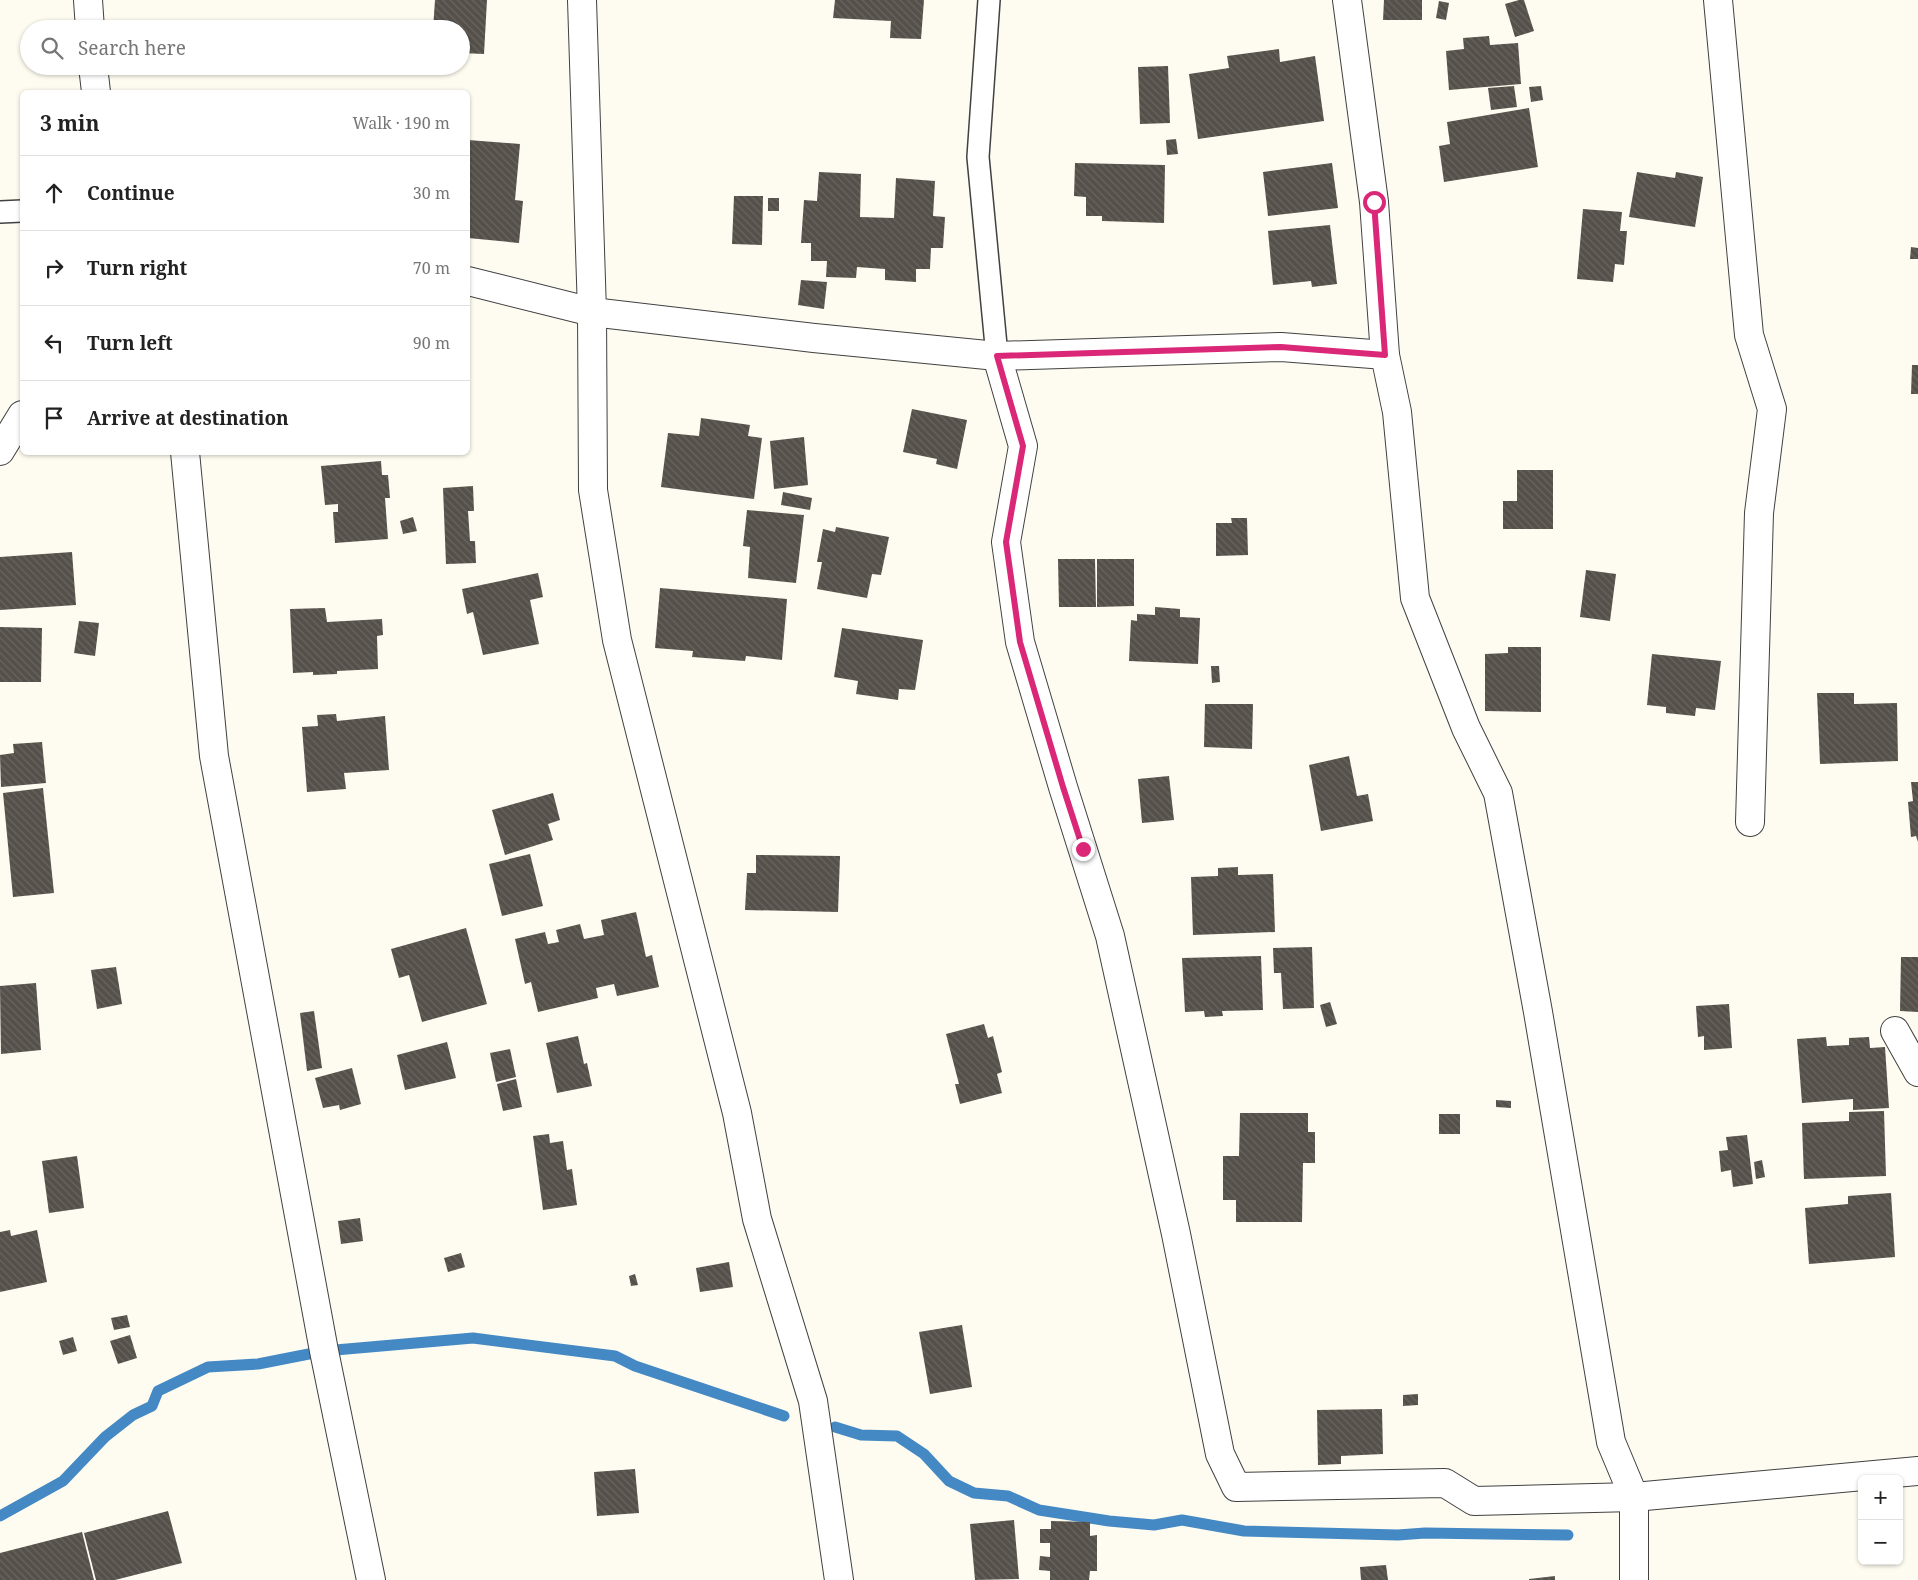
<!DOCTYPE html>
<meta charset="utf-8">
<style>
:root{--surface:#fff;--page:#f6f6f6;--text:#222;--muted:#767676;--line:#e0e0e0}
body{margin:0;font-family:"Noto Serif",serif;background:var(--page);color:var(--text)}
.controls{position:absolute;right:15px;bottom:15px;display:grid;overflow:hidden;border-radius:8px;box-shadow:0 1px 4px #0004}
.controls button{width:45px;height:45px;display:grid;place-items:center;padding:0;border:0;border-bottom:1px solid var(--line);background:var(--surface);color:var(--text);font:25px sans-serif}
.stop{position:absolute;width:15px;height:15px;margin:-11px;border:4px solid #db2777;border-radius:50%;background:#fff}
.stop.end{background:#db2777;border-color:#fff;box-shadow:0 1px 5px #0008}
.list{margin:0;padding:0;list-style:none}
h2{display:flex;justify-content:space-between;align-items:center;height:65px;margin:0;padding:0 20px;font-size:21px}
h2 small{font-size:16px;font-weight:400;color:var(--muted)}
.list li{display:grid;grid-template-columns:32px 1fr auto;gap:15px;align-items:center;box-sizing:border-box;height:75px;padding:0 20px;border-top:1px solid var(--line)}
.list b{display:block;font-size:19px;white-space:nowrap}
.list em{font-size:16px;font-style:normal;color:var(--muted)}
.icon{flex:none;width:28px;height:28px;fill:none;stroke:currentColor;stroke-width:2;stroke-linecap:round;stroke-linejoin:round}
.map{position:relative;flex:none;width:1918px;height:1580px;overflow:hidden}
.search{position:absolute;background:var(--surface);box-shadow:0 1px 4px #0004;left:20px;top:20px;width:450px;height:55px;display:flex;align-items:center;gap:12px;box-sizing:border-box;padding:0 18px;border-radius:28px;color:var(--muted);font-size:19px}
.panel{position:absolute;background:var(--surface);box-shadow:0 1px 4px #0004;left:20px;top:90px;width:450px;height:365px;border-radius:8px}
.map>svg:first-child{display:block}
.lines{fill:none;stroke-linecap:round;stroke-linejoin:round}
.stream{stroke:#4489c4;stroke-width:11}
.building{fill:url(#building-back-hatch)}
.service-casing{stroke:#414141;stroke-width:24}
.minor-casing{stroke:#414141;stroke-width:30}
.service{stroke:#fff;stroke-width:21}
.minor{stroke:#fff;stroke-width:28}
.route{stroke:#db2777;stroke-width:6}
</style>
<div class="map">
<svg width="1918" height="1580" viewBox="0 0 1918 1580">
<defs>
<pattern id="building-back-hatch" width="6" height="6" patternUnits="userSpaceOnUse" patternTransform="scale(1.25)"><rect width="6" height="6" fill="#56504b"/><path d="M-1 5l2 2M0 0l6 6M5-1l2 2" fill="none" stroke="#696561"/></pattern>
</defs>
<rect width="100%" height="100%" fill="#fefcf0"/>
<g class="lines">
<g class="stream">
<path d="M835 1427 861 1435 897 1436 924 1454 949 1481 974 1493 1008 1496 1039 1510 1109 1521 1154 1525 1182 1520 1244 1531 1398 1535 1425 1533 1568 1535"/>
<path d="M0 1516 63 1481 105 1437 133 1415 152 1406 158 1391 208 1367 258 1364 324 1351 473 1338 615 1356 635 1366 784 1416"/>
</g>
</g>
<g class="building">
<path d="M435 0H487L484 54 461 53V29H433Z"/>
<path d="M835 0H924L921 39 890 38 891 21 833 18Z"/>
<path d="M1384 0H1422V20H1383Z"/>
<path d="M1519 0H1524L1534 31 1515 37 1505 4Z"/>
<path d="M1439 1 1449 3 1446 20 1436 18Z"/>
<path d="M1489 36 1490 45 1518 43 1521 84 1449 90 1446 51 1464 49 1463 38Z"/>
<path d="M1279 49 1280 62 1315 56 1324 121 1198 139 1189 74 1229 68 1227 56Z"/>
<path d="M1168 66 1170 123 1140 124 1138 67Z"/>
<path d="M1514 86 1517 107 1491 110 1488 88Z"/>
<path d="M1541 86 1543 100 1531 102 1529 87Z"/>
<path d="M1529 108 1538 167 1444 182 1439 146 1450 144 1447 122Z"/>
<path d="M1176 139 1178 154 1167 155 1166 140Z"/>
<path d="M468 140 520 144 515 200 523 201 519 243 468 238Z"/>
<path d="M1075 163 1165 165 1164 223 1102 221V216H1086V197L1074 196Z"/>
<path d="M1332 163 1338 208 1268 216 1263 172Z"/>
<path d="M819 172 861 174 860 217 894 218 896 178 935 181 933 216 945 217 943 248H931L930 269H916V282L885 280V269L857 267 856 278 826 277 827 261H811V243H801L804 200 817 201Z"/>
<path d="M1637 172 1675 178 1676 172 1703 177 1695 227 1629 217Z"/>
<path d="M734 196H763L762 245 732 244Z"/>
<rect x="768" y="198" width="11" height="13"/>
<path d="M1583 209 1622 212 1620 231H1627L1624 265 1615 264 1613 282 1577 279Z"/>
<path d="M1330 225 1337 284 1312 287 1311 281 1273 285 1268 231Z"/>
<path d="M1911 247 1918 248V259H1910Z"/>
<path d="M801 280 827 282 824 309 798 305Z"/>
<path d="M1912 365H1918V394H1911Z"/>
<path d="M912 409 967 420 957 469 936 464 937 459 903 452Z"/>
<path d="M701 418 750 425 748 436 762 438 754 499 661 487 668 433 699 436Z"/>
<path d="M804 437 808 485 774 489 770 441Z"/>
<path d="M381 461 382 475H388L390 498H385L388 539 335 543 333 512H338V504L325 505 321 466Z"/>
<path d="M1517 470H1553V529H1503V501H1517Z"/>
<path d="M473 486 474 511H468L470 541H475L476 563 446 564 443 488Z"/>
<path d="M783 492 812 498 810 510 781 505Z"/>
<path d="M747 510 804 515 796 583 748 578 750 547 743 546Z"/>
<path d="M413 517 417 531 403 534 400 521Z"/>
<path d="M1231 518H1247L1248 555 1216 556V523H1232Z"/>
<path d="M836 527 889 537 881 575 872 574 867 598 817 589 822 562H817L823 529 835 532Z"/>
<path d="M72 552 76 605 0 610V557Z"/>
<path d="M1058 559H1095L1096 607H1059Z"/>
<path d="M1097 559H1134V606L1097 607Z"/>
<path d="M1586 570 1616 574 1610 621 1580 617Z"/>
<path d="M538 573 543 597 530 600 539 644 483 655 473 612 467 614 462 589Z"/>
<path d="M660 588 787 599 782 660 746 656 745 661 692 657 693 651 655 648Z"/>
<path d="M1155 607 1180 609V617L1200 618 1198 664 1129 661 1131 620 1137 621V614L1155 615Z"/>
<path d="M325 608 327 622 382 619 383 635 377 636 378 669 337 671V674L313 675V672L293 673 290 609Z"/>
<path d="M79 621 99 623 95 656 74 653Z"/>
<path d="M0 627 42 628 41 682H0Z"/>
<path d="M842 628 923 640 915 690 899 689 898 700 856 694 858 681 834 677Z"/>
<path d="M1508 647H1541V712L1485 711V654L1508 653Z"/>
<path d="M1652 654 1721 661 1715 710 1696 708 1695 716 1666 713V707L1647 705Z"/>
<path d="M1211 666H1219L1220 682 1212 683Z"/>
<path d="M1817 693H1854V704L1897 703 1898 761 1820 764Z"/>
<path d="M1205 704H1253L1252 749 1204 747Z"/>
<path d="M336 714 337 721 385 716 389 770 344 773 346 789 307 792 302 727 318 726 317 715Z"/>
<path d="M42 742 46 783 1 787 0 755 14 753 13 744Z"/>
<path d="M1349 756 1357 796 1368 794 1373 821 1321 831 1309 765Z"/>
<path d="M1169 776 1174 820 1142 823 1138 779Z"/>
<path d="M1911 782H1918V842L1916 836 1911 837 1908 802 1913 801Z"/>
<path d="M43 788 54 893 13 897 3 793Z"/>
<path d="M553 793 560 820 548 824 553 840 505 855 492 810Z"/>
<path d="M530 854 543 906 502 916 489 864Z"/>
<path d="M756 855 840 856 838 912 745 910 747 873H756Z"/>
<path d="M1238 867V875L1273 874 1275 932 1193 935 1191 877 1218 876V868Z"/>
<path d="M636 912 646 957 652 955 659 987 617 996 614 984 596 988 598 998 538 1012 531 982 525 984 515 939 545 932 548 944 559 942 556 930 580 924 584 939 604 935 601 920Z"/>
<path d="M466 928 487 1004 422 1022 409 975 399 978 391 949Z"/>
<path d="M1312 947 1314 1008 1283 1009 1281 973H1274L1273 948Z"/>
<path d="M1261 956 1263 1010 1222 1011 1223 1016 1205 1017 1204 1011 1185 1012 1182 958Z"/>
<path d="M1901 957H1918V1012L1900 1011Z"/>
<path d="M116 967 122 1004 97 1009 91 970Z"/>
<path d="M36 983 41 1050 1 1054 0 986Z"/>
<path d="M1330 1002 1337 1024 1326 1027 1320 1005Z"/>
<path d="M1729 1004 1732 1048 1704 1050V1036L1698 1037 1696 1006Z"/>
<path d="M314 1011 322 1068 307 1071 300 1013Z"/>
<path d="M984 1024 988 1038 993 1036 1002 1072 997 1074 1002 1093 960 1104 955 1084H959L946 1034Z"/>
<path d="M578 1036 584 1064 587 1063 592 1086 557 1093 546 1043Z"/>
<path d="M1826 1037 1827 1046 1849 1045V1038L1869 1037 1870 1048 1885 1047 1889 1108 1853 1110V1099L1802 1103 1797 1039Z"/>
<path d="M447 1042 456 1078 405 1090 397 1055Z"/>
<path d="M510 1049 516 1077 496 1082 490 1053Z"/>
<path d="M352 1068 361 1104 340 1110 339 1105 323 1108 315 1078Z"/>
<path d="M516 1079 522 1107 503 1111 497 1084Z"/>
<path d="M1496 1100 1511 1101V1108L1496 1107Z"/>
<path d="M1884 1111 1886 1176 1804 1179 1802 1123 1849 1121V1112Z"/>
<path d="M1240 1113H1308V1132H1315V1163H1303L1302 1222H1236V1200H1223V1156H1239Z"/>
<rect x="1439" y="1114" width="21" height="20"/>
<path d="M549 1134 550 1143 563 1141 567 1170 572 1169 577 1205 543 1210 533 1136Z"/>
<path d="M1747 1135 1753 1184 1733 1187 1731 1170 1721 1172 1719 1151 1728 1150 1726 1137Z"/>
<path d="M77 1156 84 1208 49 1213 42 1161Z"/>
<path d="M1762 1160 1765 1177 1756 1179 1754 1162Z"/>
<path d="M1891 1193 1895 1257 1809 1264 1805 1208 1848 1204V1196Z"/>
<path d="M360 1218 363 1241 341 1244 338 1221Z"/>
<path d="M10 1230 11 1236 37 1230 47 1282 0 1292V1232Z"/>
<path d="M461 1253 465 1267 448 1272 444 1258Z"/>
<path d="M729 1262 733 1287 700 1292 696 1268Z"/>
<path d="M635 1274 638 1285 631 1286 629 1276Z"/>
<path d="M127 1315 130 1327 114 1330 111 1318Z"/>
<path d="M962 1325 972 1387 930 1394 919 1332Z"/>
<path d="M130 1335 137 1358 118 1364 110 1341Z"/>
<path d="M73 1337 77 1351 63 1355 59 1341Z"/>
<path d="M1418 1394V1405L1403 1406V1395Z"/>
<path d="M1382 1409 1383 1454 1341 1456V1464L1318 1465 1317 1410Z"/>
<path d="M635 1469 639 1513 597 1516 594 1472Z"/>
<path d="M168 1511 182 1563 115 1580H96L84 1533Z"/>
<path d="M1014 1520 1019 1579 975 1580 970 1524Z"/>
<path d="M1051 1521 1090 1522V1536L1097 1535V1571H1090L1089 1580H1050V1571L1039 1570 1040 1556 1050 1557V1543H1040V1529H1051Z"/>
<path d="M82 1532 94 1580H0V1553Z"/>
<path d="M1386 1565 1388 1580H1361L1360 1567Z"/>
<path d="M1555 1576V1580H1529V1579Z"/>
</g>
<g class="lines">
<defs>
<g id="service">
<path d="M989 0 978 157 997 356"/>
<path d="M0 212 22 211"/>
</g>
<g id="minor">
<path d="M88 0 90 29"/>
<path d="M582 0 592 312 593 490 617 640 737 1113 757 1219 813 1401 839 1580"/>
<path d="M1347 0 1374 202 1385 355"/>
<path d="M1718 0 1749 335 1772 409 1759 513 1750 822"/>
<path d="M93 66 96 92"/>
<path d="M468 281 592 312 814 338 997 356 1281 347 1385 355 1397 412 1415 598 1466 728 1498 793 1538 1012 1611 1442 1634 1497V1580"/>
<path d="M997 356 1023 446 1006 542 1020 642 1063 787 1110 936 1176 1234 1220 1454 1236 1487 1445 1483 1474 1501 1634 1497 1918 1471"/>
<path d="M0 451 22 415"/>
<path d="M185 452 214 756 324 1351 371 1580"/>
<path d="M1895 1031 1918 1072"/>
</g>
</defs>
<use href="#service" class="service-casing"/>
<use href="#minor" class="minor-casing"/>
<use href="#service" class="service"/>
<use href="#minor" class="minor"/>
</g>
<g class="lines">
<path class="route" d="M1083 849 1063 787 1020 642 1006 542 1023 446 997 356 1281 347 1385 355 1374 202"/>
</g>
</svg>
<div class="controls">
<button>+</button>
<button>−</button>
</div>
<div class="stop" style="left:1374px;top:202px"></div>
<div class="stop end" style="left:1083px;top:849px"></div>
<div class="search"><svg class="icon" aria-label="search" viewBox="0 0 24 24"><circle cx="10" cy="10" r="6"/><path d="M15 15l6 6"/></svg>Search here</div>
<section class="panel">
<h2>3 min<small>Walk · 190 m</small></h2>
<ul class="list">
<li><svg class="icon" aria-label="ahead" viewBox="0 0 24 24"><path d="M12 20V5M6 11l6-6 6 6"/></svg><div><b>Continue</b></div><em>30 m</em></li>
<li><svg class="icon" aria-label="right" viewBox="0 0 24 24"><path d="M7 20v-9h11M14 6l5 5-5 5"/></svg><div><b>Turn right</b></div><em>70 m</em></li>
<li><svg class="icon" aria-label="left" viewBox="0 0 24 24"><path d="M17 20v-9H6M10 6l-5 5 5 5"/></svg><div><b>Turn left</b></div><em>90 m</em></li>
<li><svg class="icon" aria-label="arrive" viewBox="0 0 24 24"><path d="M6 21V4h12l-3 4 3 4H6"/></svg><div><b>Arrive at destination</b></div></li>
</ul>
</section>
</div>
